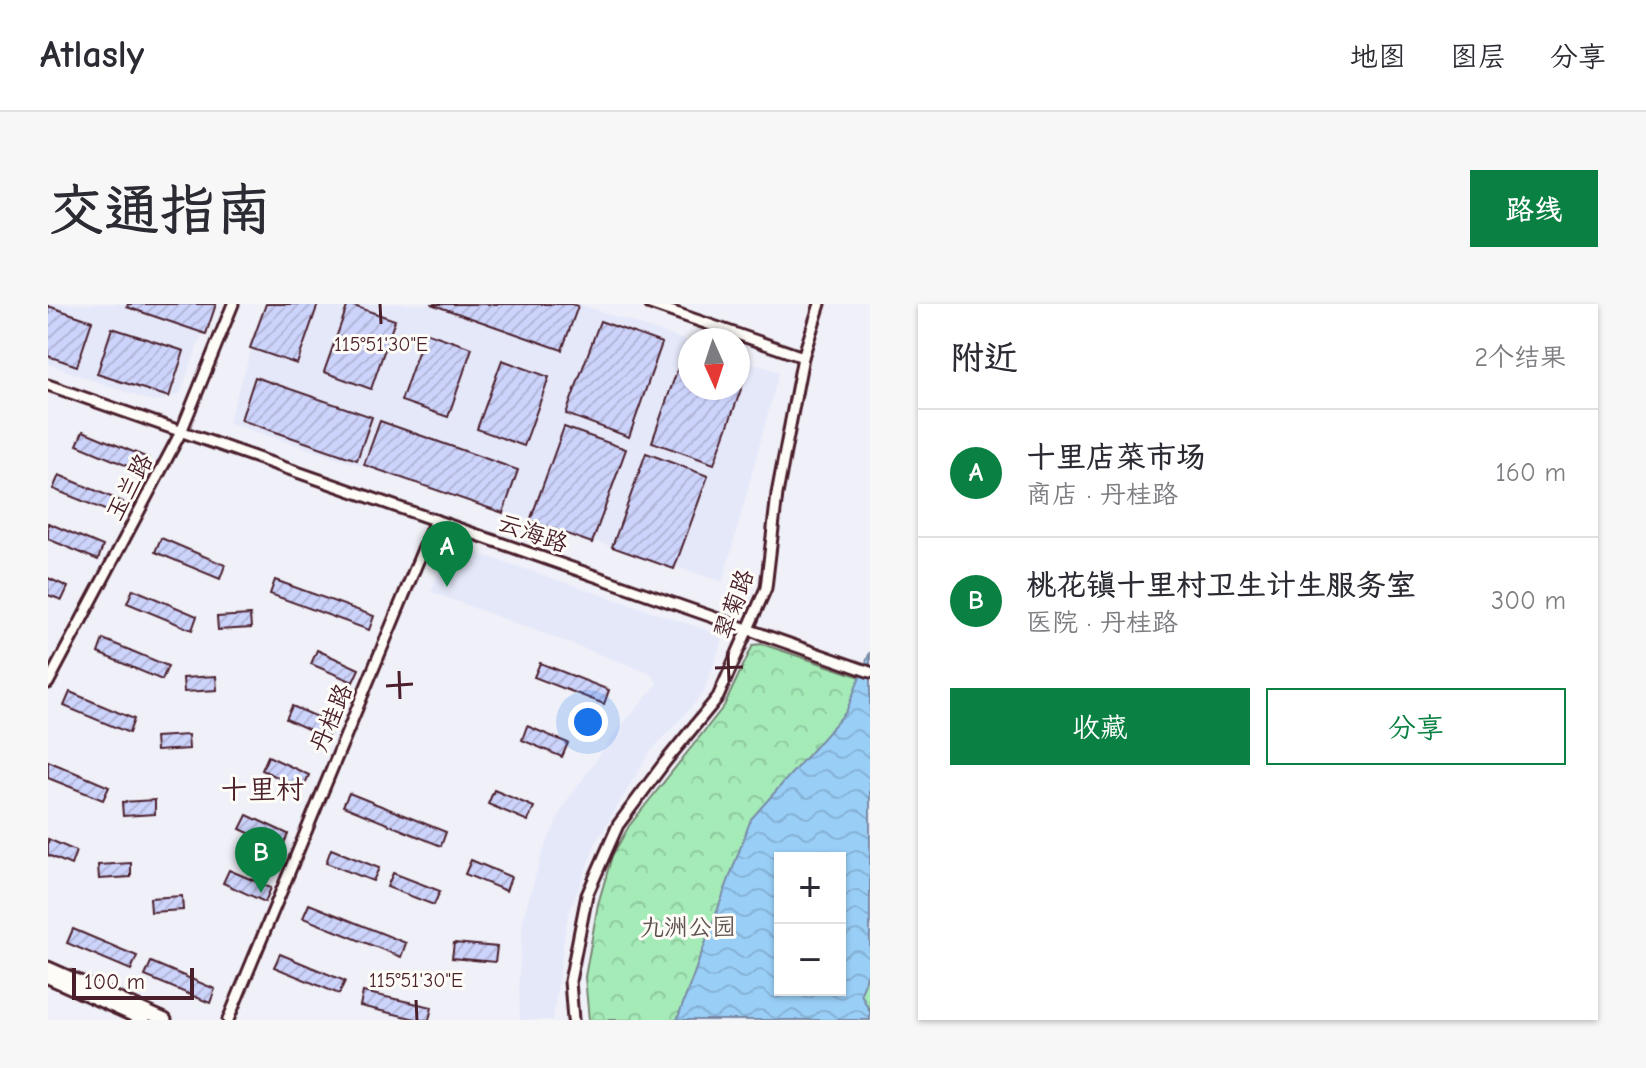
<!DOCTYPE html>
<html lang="zh">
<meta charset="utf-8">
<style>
:root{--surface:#fff;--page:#f7f7f7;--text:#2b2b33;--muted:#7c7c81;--line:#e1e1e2;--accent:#0b8043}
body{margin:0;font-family:"Comic Neue","LXGW WenKai TC",sans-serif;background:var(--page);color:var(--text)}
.controls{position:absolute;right:24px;bottom:24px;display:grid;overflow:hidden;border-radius:0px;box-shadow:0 2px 6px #0004}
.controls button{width:72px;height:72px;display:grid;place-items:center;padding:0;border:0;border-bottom:2px solid var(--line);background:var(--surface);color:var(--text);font:40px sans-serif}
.compass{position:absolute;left:630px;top:24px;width:72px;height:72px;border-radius:50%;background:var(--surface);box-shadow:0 2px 6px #0004;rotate:177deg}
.scale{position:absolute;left:24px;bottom:20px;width:122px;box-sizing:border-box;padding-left:8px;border:4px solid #4a1f2b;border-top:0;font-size:22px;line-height:28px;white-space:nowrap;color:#4a1f2b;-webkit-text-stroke:6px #fdfcf7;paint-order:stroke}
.you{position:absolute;left:540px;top:418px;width:28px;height:28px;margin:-20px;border:6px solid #fff;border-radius:50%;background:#1a73e8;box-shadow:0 0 0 12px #1a73e833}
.badge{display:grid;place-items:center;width:52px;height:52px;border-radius:50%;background:var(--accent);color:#fff;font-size:26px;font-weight:700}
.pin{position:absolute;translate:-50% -66px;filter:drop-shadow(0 2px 4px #0008)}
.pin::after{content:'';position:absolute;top:42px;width:28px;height:24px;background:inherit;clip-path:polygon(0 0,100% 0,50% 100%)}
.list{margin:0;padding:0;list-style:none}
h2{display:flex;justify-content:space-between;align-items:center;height:104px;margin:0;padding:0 32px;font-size:34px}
h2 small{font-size:26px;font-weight:400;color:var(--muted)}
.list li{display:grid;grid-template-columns:52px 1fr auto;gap:24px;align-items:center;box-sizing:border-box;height:128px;padding:0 32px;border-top:2px solid var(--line)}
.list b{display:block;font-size:30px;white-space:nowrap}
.list p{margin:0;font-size:26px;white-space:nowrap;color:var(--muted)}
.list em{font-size:26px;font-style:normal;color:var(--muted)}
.actions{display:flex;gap:16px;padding:24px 32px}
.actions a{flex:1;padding:18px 0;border:2px solid var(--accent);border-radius:0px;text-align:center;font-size:28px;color:var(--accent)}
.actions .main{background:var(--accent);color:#fff}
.map{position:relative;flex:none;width:822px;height:716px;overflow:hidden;border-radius:0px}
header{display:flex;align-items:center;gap:48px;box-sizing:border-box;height:112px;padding:0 40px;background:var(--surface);border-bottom:2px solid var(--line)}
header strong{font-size:38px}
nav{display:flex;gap:44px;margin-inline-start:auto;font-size:28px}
.intro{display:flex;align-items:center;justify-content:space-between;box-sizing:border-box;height:192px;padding:0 48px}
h1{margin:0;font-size:56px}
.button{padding:20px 36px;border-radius:0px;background:var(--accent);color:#fff;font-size:28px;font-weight:700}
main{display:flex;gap:48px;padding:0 48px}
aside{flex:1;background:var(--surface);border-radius:0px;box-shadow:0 2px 6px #0004}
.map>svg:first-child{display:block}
.built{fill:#e5e8f9}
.park{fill:url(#park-crowns);stroke:#778572;stroke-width:2;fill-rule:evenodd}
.water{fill:url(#water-waves);stroke:#7989a5;stroke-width:2;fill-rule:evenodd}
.building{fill:url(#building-hatch);stroke:#4a1f2b;stroke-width:2}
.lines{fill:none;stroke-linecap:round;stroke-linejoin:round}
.minor-casing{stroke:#4a1f2b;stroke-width:15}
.major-casing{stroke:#4a1f2b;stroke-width:17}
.minor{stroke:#fdfcf7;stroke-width:9}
.major{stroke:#fdfcf7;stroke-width:11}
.ticks{fill:none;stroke:#4a1f2b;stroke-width:3}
.labels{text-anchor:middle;stroke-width:6;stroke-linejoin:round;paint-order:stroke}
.street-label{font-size:24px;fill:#4a1f2b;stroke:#fdfcf7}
.park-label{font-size:24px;fill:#60524e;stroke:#fdfcf7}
.quarter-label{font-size:28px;fill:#4a1f2b;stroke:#fdfcf7}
.ticks-label{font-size:20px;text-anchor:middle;fill:#4a1f2b;stroke:#fdfcf7;stroke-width:6;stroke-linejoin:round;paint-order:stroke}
</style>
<header>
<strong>Atlasly</strong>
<nav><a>地图</a><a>图层</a><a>分享</a></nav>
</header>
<div class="intro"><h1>交通指南</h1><a class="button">路线</a></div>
<main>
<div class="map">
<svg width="822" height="716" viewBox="0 0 822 716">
<defs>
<pattern id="park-crowns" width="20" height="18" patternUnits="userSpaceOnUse" patternTransform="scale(2)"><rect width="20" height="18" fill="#a4ebb8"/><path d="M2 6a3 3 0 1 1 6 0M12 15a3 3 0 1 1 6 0" fill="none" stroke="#8fc99e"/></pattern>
<pattern id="water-waves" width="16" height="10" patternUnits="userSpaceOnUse" patternTransform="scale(2)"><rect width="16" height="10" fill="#99cff7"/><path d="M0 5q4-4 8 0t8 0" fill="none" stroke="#85b1d4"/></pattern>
<pattern id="building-hatch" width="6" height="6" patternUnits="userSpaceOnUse" patternTransform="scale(2)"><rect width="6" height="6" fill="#cdd4fc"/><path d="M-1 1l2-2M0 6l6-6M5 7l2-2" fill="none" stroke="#b2b6d8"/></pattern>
</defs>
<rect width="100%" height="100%" fill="#eff0f8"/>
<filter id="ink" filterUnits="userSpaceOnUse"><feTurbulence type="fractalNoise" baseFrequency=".0125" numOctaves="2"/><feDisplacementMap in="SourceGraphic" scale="16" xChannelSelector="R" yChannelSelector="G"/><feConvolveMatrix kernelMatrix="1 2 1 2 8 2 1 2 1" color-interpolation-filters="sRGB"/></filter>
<g filter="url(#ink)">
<g class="built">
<path d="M0 0H165L132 90 105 98 0 60Z"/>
<path d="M218 0H531L642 38V84H690V54L731 68 675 278 180 119Z"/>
<path d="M400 239 676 332 655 390 602 448 549 536 519 614 505 716H472L471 672 475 615 494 550 516 501 572 423 610 380 602 369 383 288Z"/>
</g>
<path class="park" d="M714 340 822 376V716H541L537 673 550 600 564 552 581 522 676 402 705 341ZM732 554H792V686H732Z"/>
<path class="water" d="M822 348V663L813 690 822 708V716H629L703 515 798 408ZM732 554H792V686H732Z"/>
<g class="building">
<path d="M80 0H168L158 30 79 3Z"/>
<path d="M218 0H270L249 60 202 44Z"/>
<path d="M300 0 347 16 323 85 276 68Z"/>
<path d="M383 0H523L530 2 514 46Z"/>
<path d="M0 2 44 17 29 62 0 52Z"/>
<path d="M552 17 614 39 581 133 518 110Z"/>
<path d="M64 24 136 47 121 93 49 70Z"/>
<path d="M377 28 424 44 400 113 353 97Z"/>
<path d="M637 44 642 46V84H690V63L700 66 666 160 604 138Z"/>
<path d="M454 56 501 73 476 142 429 125Z"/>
<path d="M207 73 324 113 309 156 193 116Z"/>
<path d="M332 117 470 166 455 209 316 161Z"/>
<path d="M516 123 578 145 544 239 482 217Z"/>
<path d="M35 127 100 154 94 168 29 141Z"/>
<path d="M598 149 660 172 626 265 564 243Z"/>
<path d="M11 171 75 198 69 211 5 185Z"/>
<path d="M0 219 55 242 50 256 0 235Z"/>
<path d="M113 234 177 261 172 275 107 248Z"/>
<path d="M0 274 20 283 14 296 0 291Z"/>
<path d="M227 276 326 312 321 326 222 290Z"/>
<path d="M85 285 149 312 144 326 79 299Z"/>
<path d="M202 311 203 324 170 326 169 313Z"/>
<path d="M55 335 120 362 114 376 50 349Z"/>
<path d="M269 346 311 365 305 378 263 360Z"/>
<path d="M492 359 561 386 556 400 486 373Z"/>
<path d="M168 372 169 386 136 388 135 374Z"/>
<path d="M22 388 86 415 81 429 16 402Z"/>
<path d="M244 402 286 420 279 434 238 415Z"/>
<path d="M479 422 520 439 514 453 474 436Z"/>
<path d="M140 431 141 445 108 447 107 433Z"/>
<path d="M220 452 261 471 255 485 214 466Z"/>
<path d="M0 457 61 483 55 496 0 474Z"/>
<path d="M446 486 486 503 480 517 440 500Z"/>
<path d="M301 489 398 528 393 542 295 502Z"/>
<path d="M107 496V510L75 512 74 498Z"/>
<path d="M199 511 240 530 234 544 192 525Z"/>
<path d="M0 535 28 547 23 561 0 551Z"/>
<path d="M283 545 331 564 325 577 278 559Z"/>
<path d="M423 556 463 573 458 587 417 570Z"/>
<path d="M83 559V573L51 575 50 561Z"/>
<path d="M181 566 223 584 217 598 175 579Z"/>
<path d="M345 569 392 587 386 601 339 583Z"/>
<path d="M134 592 135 606 103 608 102 594Z"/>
<path d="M261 600 358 639 353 653 255 614Z"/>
<path d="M25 625 89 652 83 666 19 639Z"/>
<path d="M406 639 449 643 447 658 404 654Z"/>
<path d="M232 650 297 677 291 690 226 663Z"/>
<path d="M103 658 167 685 162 699 97 672Z"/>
<path d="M315 688 384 703 381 716H372L312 702Z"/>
</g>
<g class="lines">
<defs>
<g id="minor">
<path d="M602 0 755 53"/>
<path d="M0 81 822 368"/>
<path d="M0 379 133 128 185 0"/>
<path d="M180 716 387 216"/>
<path d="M525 716 522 677 539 591 570 521 617 458 670 393 718 284 729 190 755 53 772 0"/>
</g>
<g id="major">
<path d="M0 664 117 716"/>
<path d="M0 673 96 716"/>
</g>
</defs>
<use href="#minor" class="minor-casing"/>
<use href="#major" class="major-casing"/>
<use href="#minor" class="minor"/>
<use href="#major" class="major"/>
</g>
</g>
<path class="ticks" d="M332 0 333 20M680 350 681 377M667 364 695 363M351 367 352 395M338 382 365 380M368 696 369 716"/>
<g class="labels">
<g class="street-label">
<text transform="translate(81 183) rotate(-62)" y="8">玉兰路</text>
<text transform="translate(485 229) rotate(19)" y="8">云海路</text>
<text transform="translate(686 300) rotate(-70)" y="8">翠菊路</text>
<text transform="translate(283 414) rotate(-67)" y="8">丹桂路</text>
</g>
<g class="park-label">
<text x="640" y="631">九洲公园</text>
</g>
<g class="quarter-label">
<text x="214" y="495">十里村</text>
</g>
</g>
<g class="ticks-label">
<text x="333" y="47">115°51'30"E</text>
<text x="368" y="683">115°51'30"E</text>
</g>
</svg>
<div class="controls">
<button>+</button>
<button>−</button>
</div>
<svg class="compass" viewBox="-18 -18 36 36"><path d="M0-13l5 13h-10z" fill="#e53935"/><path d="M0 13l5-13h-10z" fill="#7c7c81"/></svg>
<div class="scale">100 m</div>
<div class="you"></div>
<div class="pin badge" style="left:399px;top:283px">A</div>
<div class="pin badge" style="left:213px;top:589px">B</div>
</div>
<aside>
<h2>附近<small>2个结果</small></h2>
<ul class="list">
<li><span class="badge">A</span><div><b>十里店菜市场</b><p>商店 · 丹桂路</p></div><em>160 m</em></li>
<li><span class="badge">B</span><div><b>桃花镇十里村卫生计生服务室</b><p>医院 · 丹桂路</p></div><em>300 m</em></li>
</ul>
<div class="actions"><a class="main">收藏</a><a>分享</a></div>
</aside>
</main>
